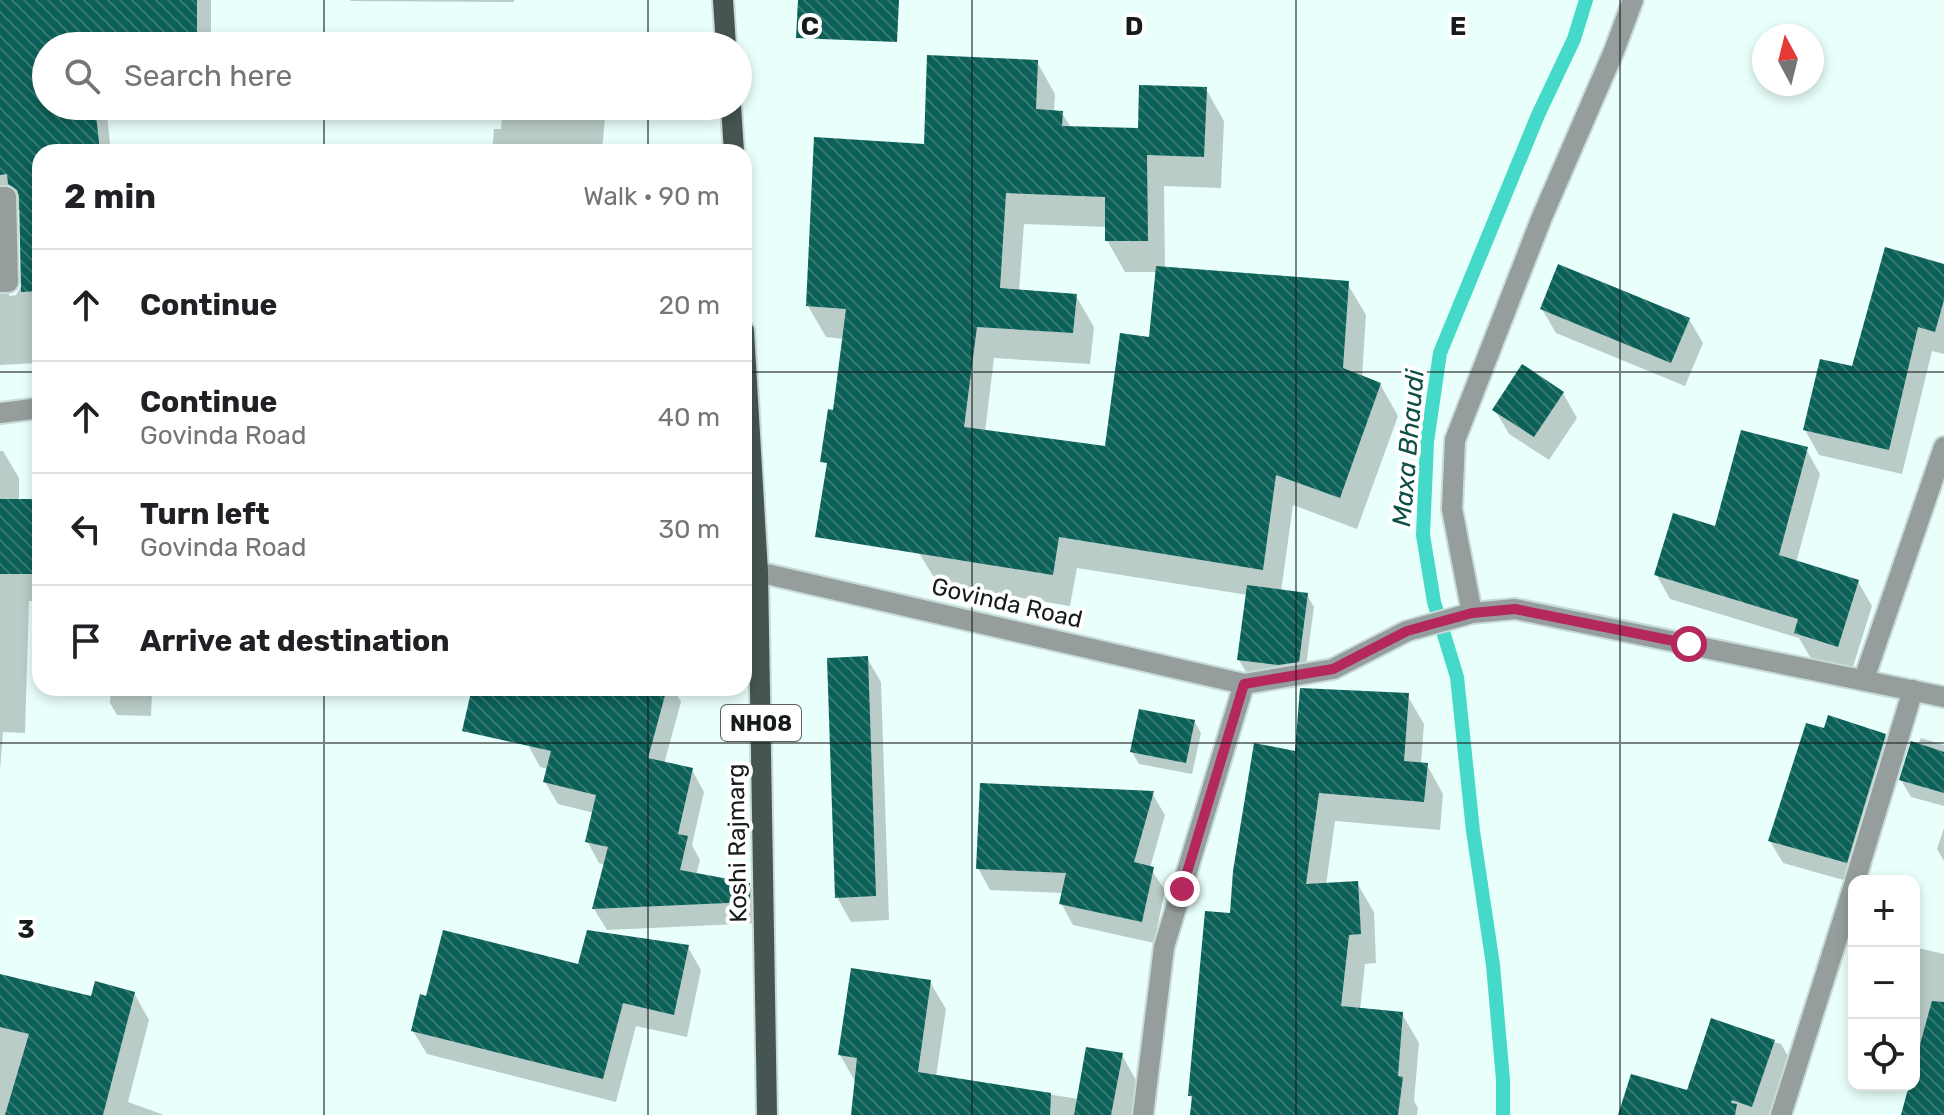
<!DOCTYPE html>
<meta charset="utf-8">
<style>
:root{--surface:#fff;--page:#f6f6f6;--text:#202124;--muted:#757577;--line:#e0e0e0}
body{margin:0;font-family:Rubik,sans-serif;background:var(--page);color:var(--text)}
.controls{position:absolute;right:24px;bottom:24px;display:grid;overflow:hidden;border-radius:16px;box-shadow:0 4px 12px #0003}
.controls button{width:72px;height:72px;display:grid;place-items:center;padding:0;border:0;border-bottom:2px solid var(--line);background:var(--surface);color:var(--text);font:40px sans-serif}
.compass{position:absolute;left:1752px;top:24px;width:72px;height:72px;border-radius:50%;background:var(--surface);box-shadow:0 4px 12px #0003;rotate:353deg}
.stop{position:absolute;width:24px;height:24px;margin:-18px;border:6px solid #b5285d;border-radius:50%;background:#fff}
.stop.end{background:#b5285d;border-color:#fff;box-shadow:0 2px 8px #0008}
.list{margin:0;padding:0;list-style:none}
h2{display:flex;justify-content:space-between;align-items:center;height:104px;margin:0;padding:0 32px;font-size:34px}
h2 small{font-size:26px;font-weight:400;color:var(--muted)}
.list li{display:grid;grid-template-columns:52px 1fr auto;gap:24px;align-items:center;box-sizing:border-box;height:112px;padding:0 32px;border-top:2px solid var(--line)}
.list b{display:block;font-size:30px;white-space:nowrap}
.list p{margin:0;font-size:26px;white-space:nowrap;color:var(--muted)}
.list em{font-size:26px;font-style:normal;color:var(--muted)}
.icon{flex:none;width:44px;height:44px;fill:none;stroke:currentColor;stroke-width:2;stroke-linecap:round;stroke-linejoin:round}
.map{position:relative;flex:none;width:1944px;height:1115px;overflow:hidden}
.search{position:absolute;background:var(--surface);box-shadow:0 4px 12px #0003;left:32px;top:32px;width:720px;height:88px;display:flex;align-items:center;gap:20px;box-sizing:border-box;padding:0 28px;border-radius:44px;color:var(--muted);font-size:30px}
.panel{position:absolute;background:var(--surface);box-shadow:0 4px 12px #0003;left:32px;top:144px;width:720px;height:552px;border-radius:24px}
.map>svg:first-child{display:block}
.shadow{fill:#0003;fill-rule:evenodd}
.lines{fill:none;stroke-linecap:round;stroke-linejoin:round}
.stream{stroke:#44d9c8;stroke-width:14}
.building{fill:url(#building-back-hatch)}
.street-casing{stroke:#c7dbd7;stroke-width:24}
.primary-casing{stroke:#c7dbd7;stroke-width:24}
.street{stroke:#959e9d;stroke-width:20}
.primary{stroke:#465552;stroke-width:20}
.route{stroke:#b5285d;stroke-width:10}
.grid{fill:none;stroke:#151c1b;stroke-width:2;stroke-opacity:0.55}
.labels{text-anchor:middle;stroke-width:8;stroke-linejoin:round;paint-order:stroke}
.shield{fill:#fff;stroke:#5b605f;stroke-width:2}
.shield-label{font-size:22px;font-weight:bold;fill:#151c1b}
.street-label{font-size:24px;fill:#151c1b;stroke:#fff}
.water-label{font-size:26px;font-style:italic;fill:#0e4e47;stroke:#fff}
.grid-label{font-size:26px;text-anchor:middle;font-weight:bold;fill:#151c1b;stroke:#fff;stroke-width:8;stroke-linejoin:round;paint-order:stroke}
</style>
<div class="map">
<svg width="1944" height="1115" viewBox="0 0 1944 1115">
<defs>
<pattern id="building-back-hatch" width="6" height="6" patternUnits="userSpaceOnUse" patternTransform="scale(2)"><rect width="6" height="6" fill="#0b6158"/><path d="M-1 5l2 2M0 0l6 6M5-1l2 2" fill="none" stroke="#367871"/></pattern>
</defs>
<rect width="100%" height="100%" fill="#e9fffb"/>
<g class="shadow">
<path d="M0 0H211V46H46V106H106L111 152H40V316L35 317 37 363 0 365ZM21 210 23 283 16 295 9 296 8 212Z"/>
<path d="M350 0H514V2L351 1Z"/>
<path d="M1037 62 1055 94 1054 112 1062 113 1071 128 1140 130 1206 89 1224 121 1221 188 1164 186 1165 269 1347 283 1366 315 1362 377 1380 384 1398 416 1357 529 1293 505 1281 592 1307 595 1314 607 1305 673 1285 677 1246 672 1239 660 1248 595 1077 568 1070 606 938 584 919 553 844 339 826 337 808 306 926 146ZM1024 224 1107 227V240L1125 272H1157L1151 340 1107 448 985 432 994 358 1090 364 1094 327 1076 296 1019 291Z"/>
<path d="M503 106H606L602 152H492L494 129H501Z"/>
<path d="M1944 266V354L1932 351 1902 474 1819 455 1805 430 1853 369Z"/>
<path d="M1542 309 1689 319 1703 343 1685 386 1556 333Z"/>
<path d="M1563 393 1577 418 1549 460 1509 434 1495 410Z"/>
<path d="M1806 449 1820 474 1796 563 1858 582 1872 606 1852 670 1810 657 1799 638 1670 599 1656 574 1717 528Z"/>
<path d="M0 451H3L19 478V501H40V601H29L25 733 3 732 0 771Z"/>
<path d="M867 658 881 682 889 920 851 922 837 897Z"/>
<path d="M111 688H201V695L152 694 151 716 117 715 110 703Z"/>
<path d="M544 688H673L681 702 664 764 692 770 704 792 692 845 700 860 696 875 749 885 762 907V923L607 930 594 909 605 865 599 863 587 841 594 813 558 804 545 782 548 769 540 767 528 745Z"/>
<path d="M1407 695 1424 724 1421 764 1427 765 1443 794 1440 830 1335 821 1326 885 1357 883 1374 912 1376 963 1365 964 1360 1010 1402 1014 1419 1043 1414 1101 1418 1108 1417 1115H1192L1194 1101 1190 1096 1232 916 1297 754Z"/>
<path d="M1194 721 1201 733 1192 774 1139 764 1132 752Z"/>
<path d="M1826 731 1885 735 1898 758 1854 883 1783 863 1770 841Z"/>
<path d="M1921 738 1944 745V806L1911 797 1901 780Z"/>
<path d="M1152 793 1165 815 1150 868 1165 890 1154 943 1073 925 1061 903 1063 893 990 890 978 868Z"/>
<path d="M1944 828V861L1937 849Z"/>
<path d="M687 946 701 970 687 1037 636 1026 616 1102 427 1054 413 1031 428 998Z"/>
<path d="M1914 947 1944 954V1115H1904L1911 1085H1914Z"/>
<path d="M0 976 93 998 134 993 149 1020 128 1102 164 1115H0Z"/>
<path d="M930 982 946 1009 936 1077 1079 1099 1122 1055 1137 1082 1132 1115H853L856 1083 840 1055Z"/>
<path d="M1712 1021 1781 1044 1794 1066 1777 1115H1620L1689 1093Z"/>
</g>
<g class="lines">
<path class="stream" d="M1503 1115V1080L1493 965 1473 831 1457 677 1434 602 1423 535 1427 442 1440 353 1538 115 1574 39 1586 0"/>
</g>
<g class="building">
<path d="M0 0H197V46H46V106H95L100 152H40V291L21 292 19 196 17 190 8 184 7 174 0 175Z"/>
<path d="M798 0H899L897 42 796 38Z"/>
<path d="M927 55 1038 60 1036 109 1063 111 1062 126 1138 128 1139 85 1207 87 1204 157 1147 155 1148 241H1105V197L1006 193 1000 288 1077 294 1073 333 977 327 964 427 1105 446 1120 333 1149 337 1156 266 1349 281 1343 368 1381 383 1340 498 1276 475 1263 570 1059 537 1053 575 815 537 827 463 820 462 828 409 833 410 846 309 806 306 814 137 924 144Z"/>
<path d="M1885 247 1944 264V300L1935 332 1918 327 1889 450 1803 430 1820 359 1852 366Z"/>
<path d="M1558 264 1690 318 1671 363 1540 309Z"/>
<path d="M1522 364 1564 392 1534 437 1492 410Z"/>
<path d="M1741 430 1808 447 1779 555 1859 580 1838 647 1794 633 1798 619 1654 575 1673 513 1715 526Z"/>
<rect x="0" y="499" width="40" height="75"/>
<path d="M1247 585 1308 593 1299 662 1278 665 1237 660Z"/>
<path d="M868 656 876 896 835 898 827 658Z"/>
<path d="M472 688H667L648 758 693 768 678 834 688 836 680 870 750 883V902L592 909 608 847 585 842 596 795 543 782 551 751 462 731Z"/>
<path d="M1300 688 1409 693 1404 761 1428 763 1424 802 1319 793 1306 884 1358 881 1361 934 1349 935 1341 1006 1403 1012 1398 1076 1403 1077 1398 1115H1190L1192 1096H1188L1205 911 1230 913 1233 871 1254 743 1295 751Z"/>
<path d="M1139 709 1195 720 1186 763 1130 752Z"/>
<path d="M1828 715 1886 734 1847 863 1768 841 1806 723 1824 728Z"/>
<path d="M1911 741 1944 752V793L1899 780Z"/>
<path d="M980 783 1154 791 1134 862 1154 867 1142 922 1059 904 1066 873 976 869Z"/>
<path d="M443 930 578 964 587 930 689 945 674 1015 623 1003 603 1079 411 1031 420 994 426 996Z"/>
<path d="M851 968 931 980 918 1072 1051 1093 1050 1115H851L857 1058 838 1055Z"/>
<path d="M0 974 91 996 95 981 135 992 103 1115H5L29 1034 0 1027Z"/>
<path d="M1932 1001 1944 1002V1115H1901L1909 1085H1914V1066Z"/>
<path d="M1711 1018 1775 1040 1752 1107 1732 1100 1731 1103 1737 1104 1735 1115H1618L1631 1074 1687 1090Z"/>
<path d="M1086 1047 1123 1053 1111 1115H1074Z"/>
</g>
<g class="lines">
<defs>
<g id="street">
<path d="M0 197H6L8 282H0"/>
<path d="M0 413 40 408"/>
<path d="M758 572 1244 684"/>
<path d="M1472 613 1452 509 1455 440 1542 217 1614 51 1633 0"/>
<path d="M1864 679 1944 447"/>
<path d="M1855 881 1913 690"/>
<path d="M1143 1115 1164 947 1244 684 1333 669 1407 631 1472 613 1515 609 1944 697"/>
<path d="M1781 1115 1854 885"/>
</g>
<g id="primary">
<path d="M723 0 726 46"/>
<path d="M731 106 734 152"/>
<path d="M744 331 758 572 767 1115"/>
</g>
</defs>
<use href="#street" class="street-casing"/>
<use href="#primary" class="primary-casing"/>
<use href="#street" class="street"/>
<use href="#primary" class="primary"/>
</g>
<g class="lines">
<path class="route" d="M1182 889 1244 684 1333 669 1407 631 1472 613 1515 609 1689 644"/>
</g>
<path class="grid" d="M324 0V46M648 0V46M972 0V1115M1296 0V1115M1620 0V1115M324 106V152M648 106V152M0 372H40M744 372H1944M324 688V1115M648 688V1115M0 743H1944"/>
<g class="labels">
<rect class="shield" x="721" y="705" width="80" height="36" rx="6"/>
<g class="shield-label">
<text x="761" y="731">NH08</text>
</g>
<g class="street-label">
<text transform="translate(1007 603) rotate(13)" y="8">Govinda Road</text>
<text transform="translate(737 843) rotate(-91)" y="8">Koshi Rajmarg</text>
</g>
<g class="water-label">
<text transform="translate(1408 448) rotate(-85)" y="9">Maxa Bhaudi</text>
</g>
</g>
<g class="grid-label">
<text x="810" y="35">C</text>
<text x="1134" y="35">D</text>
<text x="1458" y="35">E</text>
<text x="26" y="938">3</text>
</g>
</svg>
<div class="controls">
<button>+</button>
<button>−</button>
<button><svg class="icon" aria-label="locate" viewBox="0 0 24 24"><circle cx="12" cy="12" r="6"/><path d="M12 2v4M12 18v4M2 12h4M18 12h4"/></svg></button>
</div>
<svg class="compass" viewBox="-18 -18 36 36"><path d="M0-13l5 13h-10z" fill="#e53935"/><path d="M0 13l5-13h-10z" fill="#757577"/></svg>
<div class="stop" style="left:1689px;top:644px"></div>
<div class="stop end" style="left:1182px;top:889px"></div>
<div class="search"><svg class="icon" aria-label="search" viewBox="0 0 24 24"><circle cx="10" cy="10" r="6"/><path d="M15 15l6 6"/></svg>Search here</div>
<section class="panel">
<h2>2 min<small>Walk · 90 m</small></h2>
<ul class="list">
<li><svg class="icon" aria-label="ahead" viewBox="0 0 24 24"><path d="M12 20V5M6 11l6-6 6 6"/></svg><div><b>Continue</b></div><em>20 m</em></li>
<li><svg class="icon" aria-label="ahead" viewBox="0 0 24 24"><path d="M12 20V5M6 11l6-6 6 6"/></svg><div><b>Continue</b><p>Govinda Road</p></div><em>40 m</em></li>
<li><svg class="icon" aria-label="left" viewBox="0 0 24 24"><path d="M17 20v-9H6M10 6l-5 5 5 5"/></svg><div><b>Turn left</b><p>Govinda Road</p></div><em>30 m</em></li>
<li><svg class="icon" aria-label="arrive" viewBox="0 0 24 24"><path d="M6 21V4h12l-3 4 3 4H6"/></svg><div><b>Arrive at destination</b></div></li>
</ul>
</section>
</div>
